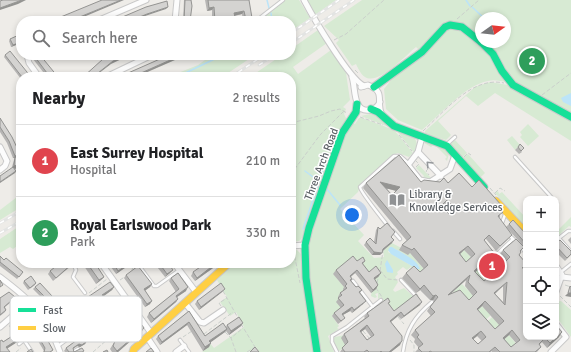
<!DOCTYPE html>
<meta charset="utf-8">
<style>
:root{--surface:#fff;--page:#f2f2f2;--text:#202124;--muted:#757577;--line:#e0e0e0;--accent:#909294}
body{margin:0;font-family:Signika,sans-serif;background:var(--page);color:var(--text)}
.controls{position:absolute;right:12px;bottom:12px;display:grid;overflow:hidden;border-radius:8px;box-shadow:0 2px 6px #0003}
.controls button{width:36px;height:36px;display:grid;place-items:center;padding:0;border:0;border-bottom:1px solid var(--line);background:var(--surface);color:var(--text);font:20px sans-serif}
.compass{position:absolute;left:475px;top:12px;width:36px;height:36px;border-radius:50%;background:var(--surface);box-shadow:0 2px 6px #0003;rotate:75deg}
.you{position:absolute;left:352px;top:215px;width:14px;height:14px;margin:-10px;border:3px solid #fff;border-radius:50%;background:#1a73e8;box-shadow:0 0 0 6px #1a73e833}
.badge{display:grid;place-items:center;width:26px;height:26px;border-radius:50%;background:var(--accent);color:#fff;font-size:13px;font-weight:700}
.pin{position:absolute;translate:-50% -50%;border:2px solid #fff;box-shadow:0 1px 4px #0006}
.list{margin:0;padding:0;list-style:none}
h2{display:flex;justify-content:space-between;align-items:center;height:52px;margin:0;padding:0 16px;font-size:17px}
h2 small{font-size:13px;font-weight:400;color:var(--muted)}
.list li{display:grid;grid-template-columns:26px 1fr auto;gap:12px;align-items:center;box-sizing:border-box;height:72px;padding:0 16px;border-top:1px solid var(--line)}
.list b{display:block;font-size:15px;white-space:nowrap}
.list p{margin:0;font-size:13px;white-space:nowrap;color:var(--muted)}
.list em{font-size:13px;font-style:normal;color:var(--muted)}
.icon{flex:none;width:22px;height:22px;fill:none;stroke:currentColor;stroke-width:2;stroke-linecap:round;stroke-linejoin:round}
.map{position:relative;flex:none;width:571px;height:352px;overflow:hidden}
.search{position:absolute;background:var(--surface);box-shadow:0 2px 6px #0003;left:16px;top:16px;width:280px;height:44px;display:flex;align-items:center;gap:10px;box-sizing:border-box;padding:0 14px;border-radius:16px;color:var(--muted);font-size:15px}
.panel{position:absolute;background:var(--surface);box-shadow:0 2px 6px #0003;left:16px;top:72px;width:280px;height:196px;border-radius:16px}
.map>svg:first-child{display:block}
.green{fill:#d7ead3;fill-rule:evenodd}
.water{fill:#bce4f8}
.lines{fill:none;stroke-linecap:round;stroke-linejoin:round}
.stream{stroke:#bce4f8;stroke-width:1.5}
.lane-casing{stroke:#c9c9c9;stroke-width:4.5}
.street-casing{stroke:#c9c9c9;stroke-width:7}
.fast-casing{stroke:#cacaca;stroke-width:9}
.slow-casing{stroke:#cacaca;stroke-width:9}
.path{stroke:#cacfcb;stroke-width:1;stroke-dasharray:4 2;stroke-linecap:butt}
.lane{stroke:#fcfcfc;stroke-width:2.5}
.street{stroke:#fcfcfc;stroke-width:5}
.fast{stroke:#16e098;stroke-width:7}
.slow{stroke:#ffcf43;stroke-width:7}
.rail-casing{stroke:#e3e4e3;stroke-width:3}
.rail{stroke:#fff;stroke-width:1.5;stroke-dasharray:4.5;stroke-linecap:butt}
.wall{fill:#b6b5b4;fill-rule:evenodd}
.shaded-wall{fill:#949492}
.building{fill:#d4d3d1;stroke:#949492;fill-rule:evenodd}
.oneway{stroke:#95989b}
.labels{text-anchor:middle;stroke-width:3;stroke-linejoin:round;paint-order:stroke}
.street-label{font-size:11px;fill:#5d6267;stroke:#fff}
.poi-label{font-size:11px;fill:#5d6267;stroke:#fff;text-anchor:start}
.key{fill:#fff;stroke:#ced0d1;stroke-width:1}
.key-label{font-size:11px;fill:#5d6267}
</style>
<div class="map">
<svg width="571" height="352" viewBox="0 0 571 352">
<rect width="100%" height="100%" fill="#eeece8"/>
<g class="green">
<path d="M285 0H299L310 18 291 31V21H259Z"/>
<path d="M307 0H336L315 15Z"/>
<path d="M362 0H571V141L495 93 478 106 466 96 438 121 451 135 446 140 425 134V131L475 87 490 82 508 85 507 82C500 81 494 79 488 81 465 85 440 115 422 130L398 120 386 109 384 89 395 75 424 55 416 47C406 55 378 86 365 77 361 75 358 68 356 64L352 66 336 43 339 40 324 26ZM481 18H505V42H481Z"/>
<path d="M318 30 327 43 293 67 298 74 331 50 346 73 350 100 343 107 346 109 344 114 347 120 328 160 302 238 299 241 291 242V77H250L282 55H291V49Z"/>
<path d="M212 55H255L222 77H168L198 65Z"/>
<path d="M370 114 380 117 389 127 361 116Z"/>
<path d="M359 118H362L394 130 413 153 409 157 398 153 392 155 361 183 358 192 340 209 364 235 358 241 374 258 384 257 383 250 390 242 409 252 424 269 418 274 411 267 407 270 403 267 397 272 398 274 395 277 398 282 393 290 395 292 404 288 414 297 395 312 386 301H384L381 297 378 299V293L375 294 377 297 375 298 371 296 372 290 362 271 333 274 345 288 340 299 341 309 332 316 339 326 337 328 339 329 328 336 334 352H320L308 277 307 254 309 235 343 139 353 123 355 124ZM391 247 404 254 419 266 417 269 390 253 388 252Z"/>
<path d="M528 124 539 136 528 146 520 137 522 135 520 132Z"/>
<path d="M396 130C411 136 421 135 415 154Z"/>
<path d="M512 136 520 145 515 150 507 140Z"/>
<path d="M455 140 467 153 462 158 449 144Z"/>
<path d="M426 142 444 147 449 154 447 161 445 159 447 157 434 144 431 147 424 143Z"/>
<path d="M468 154 485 173 481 177 463 158Z"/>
<path d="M419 165 432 179 430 180 422 179 424 176 416 168Z"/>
<path d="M498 191 499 194 502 192 526 218 525 226 495 193Z"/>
<path d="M21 194V207L0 220V210Z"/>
<path d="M571 217V227L569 226 559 235 556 232Z"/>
<path d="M21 225V243L13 249 10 247 0 253V239Z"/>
<path d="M291 250H297L302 255V268L315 352H259L256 347 249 352H202L208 347 209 342 214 348 244 327 236 312 230 316 220 302 227 297 217 280 235 263H291Z"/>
<path d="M464 250 472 258 463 266 456 258Z"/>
<path d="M480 268 486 274V280L485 282 471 276Z"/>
<path d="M462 284 474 296 465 304 453 292Z"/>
<path d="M561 301 571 310V337L558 319 556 320V302Z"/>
<path d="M482 306 491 315 482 323 474 313Z"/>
<path d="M492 317 500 326 492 334 484 325Z"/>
<path d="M345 335 353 346H345L338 352 333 339 335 337Z"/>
<path d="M509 335 517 345 510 351 500 343Z"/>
</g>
<g class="water">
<path d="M571 93V106L563 102 561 98Z"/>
<path d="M390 247H392C400 252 418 260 420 269H417L391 254 388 250Z"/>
<path d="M387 260 393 270V273L387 272 385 264Z"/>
</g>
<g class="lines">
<g class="stream">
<path d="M267 0 269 8"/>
<path d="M466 0 470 6"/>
<path d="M472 7 484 18"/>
<path d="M271 13 272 20 271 21"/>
<path d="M177 77 223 55"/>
<path d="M305 171 317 180"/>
<path d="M326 188 340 205"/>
<path d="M303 229 326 161"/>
</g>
<defs>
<g id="lane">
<path d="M256 21 283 0"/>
<path d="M446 145 455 137"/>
<path d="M515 157 553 199"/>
<path d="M556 202 557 203"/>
<path d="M502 223 506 212"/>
<path d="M388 226C384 221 360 191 360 187L394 156H400L408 163"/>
<path d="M393 231 400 239"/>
<path d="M508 234 516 242"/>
<path d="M556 235 571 252"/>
<path d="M559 238 568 231H571"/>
<path d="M521 247 526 253"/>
<path d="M494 257 513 239"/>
<path d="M73 263 76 270 73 277 85 293"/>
<path d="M140 267 154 286H157L178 271"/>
<path d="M561 272 571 264"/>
<path d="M401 280 416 296"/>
<path d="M353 281 373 307"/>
<path d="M97 321 108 335"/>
<path d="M180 340 189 352"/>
<path d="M19 344 24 340 32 352"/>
<path d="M58 346 69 338"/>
<path d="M73 352 78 349"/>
<path d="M337 352 332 342V336L347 327 381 300"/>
<path d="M403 352C406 330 415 316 432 302"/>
</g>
<g id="street">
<path d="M304 0C313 17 349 79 364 86"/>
<path d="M97 21 146 0"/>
<path d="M175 21 177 0"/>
<path d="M27 55 29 63 39 77"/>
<path d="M106 77 152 55"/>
<path d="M352 77C356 87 352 113 370 110 375 109 378 106 380 102"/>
<path d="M361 87 368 85C387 92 375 102 382 115"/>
<path d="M422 137 418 152 408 165 420 180 430 182 450 169 455 155"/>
<path d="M0 147 7 161 5 166 0 170"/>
<path d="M418 152 441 176"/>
<path d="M291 246 305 245"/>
<path d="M101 263 151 333"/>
<path d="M174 263 196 292"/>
<path d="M556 266 562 275 556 292"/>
<path d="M0 277C32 301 46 314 60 352"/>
<path d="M562 277 571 278"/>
<path d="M185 303 200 322 204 323 223 310"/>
<path d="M97 321 126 299"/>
<path d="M0 327 30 301"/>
<path d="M147 337 157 352"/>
<path d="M176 352 184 346"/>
<path d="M551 352 566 337 556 324"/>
</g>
<g id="fast">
<path d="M481 42 493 54 502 71 513 85 571 117"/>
<path d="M374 87 422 52 445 27 450 25 462 27 481 42"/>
<path d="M371 109 378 112 394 126 447 146 484 187"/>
<path d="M317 352 306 278 305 245 309 228 342 133 356 112 357 104"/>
</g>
<g id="slow">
<path d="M496 201 526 233"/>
<path d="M133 352 134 349 229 263"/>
</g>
</defs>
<use href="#lane" class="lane-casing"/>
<use href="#street" class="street-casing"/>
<use href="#fast" class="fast-casing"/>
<use href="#slow" class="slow-casing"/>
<g class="path">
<path d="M457 19 479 0"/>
<path d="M334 40 346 34 384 0"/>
<path d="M355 70 359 74"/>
<path d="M542 95 571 73"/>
<path d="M360 117 383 125"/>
<path d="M291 123 319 116 331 111 340 109 347 113"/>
<path d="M423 131C445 111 472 76 504 83"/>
<path d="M399 135 412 151"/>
<path d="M464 157 468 153 471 155"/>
<path d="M416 167 419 164 416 161"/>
<path d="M428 169 426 171 429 175"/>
<path d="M291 174 320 135 344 111"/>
<path d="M490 188 496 195"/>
<path d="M495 193 500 188 505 191"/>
<path d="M291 211 293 173"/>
<path d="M292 251 295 258 300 283"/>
<path d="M132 270 133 266 138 263"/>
<path d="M380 270 387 279 398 280"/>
<path d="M380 271 383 251"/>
<path d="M120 280 126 276"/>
<path d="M377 283 379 274"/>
<path d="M565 285 571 287"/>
<path d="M376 288 382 297"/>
<path d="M223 291 238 318"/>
<path d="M89 293 107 279"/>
<path d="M560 296 571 307"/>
<path d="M96 301 103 311"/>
<path d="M73 304 83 297"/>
<path d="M221 306 219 303 227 298"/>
<path d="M398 317 404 324"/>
<path d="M241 324 255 347"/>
<path d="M363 331 370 339"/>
<path d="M225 332 231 338"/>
<path d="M204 334 233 312"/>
<path d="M112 335 135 318"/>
<path d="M183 337 192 331"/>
<path d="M410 340 414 345V352"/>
<path d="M16 352 21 348"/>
<path d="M93 352 108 339"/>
<path d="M236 352 231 338 243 328"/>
<path d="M247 352 255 347"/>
</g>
<use href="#lane" class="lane"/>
<use href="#street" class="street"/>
<use href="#fast" class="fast"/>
<use href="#slow" class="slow"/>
<defs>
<g id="rail">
<path d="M291 33 339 0"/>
<path d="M291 43 354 0"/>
<path d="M259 65 274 55"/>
<path d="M231 77 264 55"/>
<path d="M0 223 21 211"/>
<path d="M0 233 21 221"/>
</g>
</defs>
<use href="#rail" class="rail-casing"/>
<use href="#rail" class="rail"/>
</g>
<g class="wall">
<path d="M184 0H191L190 21H183Z"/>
<path d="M205 0H249L250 21H243L242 14 235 16 236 21H212V10L207 11Z"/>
<path d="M21 34V43L11 47 9 41 10 39Z"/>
<path d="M5 55 31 77H21V79L4 57Z"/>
<path d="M35 57 58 77H47L33 59Z"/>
<path d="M0 118 20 154 18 156 15 157 17 169 14 168 16 171 15 173 12 167 14 160 15 158H13L7 143 0 132Z"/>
<path d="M518 147 522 152 519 154 515 150Z"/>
<path d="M440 182 448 183 472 187 502 206 500 209V217L499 218 508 239 496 251 486 239 484 240 495 254 505 262 506 261 500 255 503 250 521 252 519 255 526 265 524 268 526 337H559L547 348 542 342 539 345 541 347 537 352H492L491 351V352H415L419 348 414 342 415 339 411 335 415 330 431 316 427 311 434 301 433 300H430L420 290 416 293 402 278 406 273 420 272 424 269 410 253 408 255 399 250 402 245 407 241 363 188 366 183ZM387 189H389L396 191 392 195ZM444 205 451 212 449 214 442 207ZM464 250 471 257 466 262 460 254ZM480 268 485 274 483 277 486 279 484 281 475 272ZM466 280 465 286 473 296 469 300 451 293ZM503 286V302L495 294ZM482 306 499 325 495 329 478 310ZM509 335 516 343 511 347 504 339ZM477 336 482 341 478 344 473 339Z"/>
<path d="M509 224 526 234V249L506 227Z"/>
<path d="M378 227 391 237 392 243 383 251 380 255H372L364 245 366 242H374L376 230Z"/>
<path d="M571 237V244L568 240Z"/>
<path d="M556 243 571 251V255L565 261 556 252Z"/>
<path d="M0 256 4 260 23 272 17 279 0 266Z"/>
<path d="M357 261H365L363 264 369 272 381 273 378 277 374 280 378 285 376 289 371 293 355 273 351 277 352 279 351 281 356 287 362 290 360 293 363 304 352 313 350 311 343 315 342 321 338 324 332 316 334 313 341 308 336 302 339 298 338 297 340 293 343 291V289L344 287 333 274 336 270Z"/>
<path d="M35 263H41L37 266Z"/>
<path d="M74 263 71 266 53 281 48 274 50 271Z"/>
<path d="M82 263H95L104 277 101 280 96 284Z"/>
<path d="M115 263H132L116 274 111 267Z"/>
<path d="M154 263H168L170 273 165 277Z"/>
<path d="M184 263H194L193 265 188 268Z"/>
<path d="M213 268 195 281 191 276 193 272Z"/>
<path d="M126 275 152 284 150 287 145 290 150 304 145 307 124 278Z"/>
<path d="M171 278 186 291 177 297 178 299 176 302 151 323 147 317 149 313 176 292 169 281Z"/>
<path d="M24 281 36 283 35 285 28 290 23 283Z"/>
<path d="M35 287 60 313 55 317 43 299 33 289Z"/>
<path d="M114 287 112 290 103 296 107 301 101 307 96 300 81 312 77 306 79 303Z"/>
<path d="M9 292 20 305 16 308 10 303 5 307 6 310 5 312 0 316V298Z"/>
<path d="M222 292 199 310 195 304 197 301Z"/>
<path d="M389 304 394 311 420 305 401 319 398 316 391 322 400 345 391 352H340L345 345 341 338 344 334 365 318 364 317 367 313ZM365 329 371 337 367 340 361 332Z"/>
<path d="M131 309 129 313 107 329 103 324 105 321Z"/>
<path d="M189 311 205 336 226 327 227 325 243 323 241 326 229 335 226 331 210 342 209 347 203 351 187 325 160 345 156 339 158 336Z"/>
<path d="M36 317 23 328 25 337 7 348 3 342 15 334 9 326 11 324Z"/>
<path d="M64 322H77L69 328 70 330 67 333 61 338 57 333 60 329 63 327 62 326Z"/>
<path d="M98 324 104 332 102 335 98 337 95 333 86 340 87 341 85 344 80 347 77 346 73 349 74 352H83H65L64 351 66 348 74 342V341L76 338Z"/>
<path d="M144 328 142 331 118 352H112L110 349 115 341Z"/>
<path d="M34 329 53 350 51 352H43L44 351 32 331Z"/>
</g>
<g class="shaded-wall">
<path d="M22 0H26L18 4 0 10V8Z"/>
<path d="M121 0H124L74 21H70Z"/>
<path d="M168 7 166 9 145 16 134 21H130L147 14Z"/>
<path d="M214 7 212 10 207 11 209 8Z"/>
<path d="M244 11 242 14 232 16 234 13Z"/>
<path d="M252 18 250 21H245L246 20Z"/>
<path d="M21 42V43L11 47 13 45Z"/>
<path d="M127 55H130L111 64 94 77H93L113 61Z"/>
<path d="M177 57 175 60 136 77H132Z"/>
<path d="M20 154 18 156 13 158 15 156Z"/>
<path d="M14 165 19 167 17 169 12 168Z"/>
<path d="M16 171 15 173 0 183V182Z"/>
<path d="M380 182 400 187 397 191 377 186Z"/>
<path d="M394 240 392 243 381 252 383 249Z"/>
<path d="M468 246 456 258 459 253Z"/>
<path d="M374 252 382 253 380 255H372Z"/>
<path d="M130 263H132L116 274 118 271Z"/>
<path d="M483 263 480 268 471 276 474 271Z"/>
<path d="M215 264 213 268 195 281 197 278Z"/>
<path d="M173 270 170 273 165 277 167 274Z"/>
<path d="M357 270 355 273 347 279 350 276Z"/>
<path d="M381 273 378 277 371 282 374 278Z"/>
<path d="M470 275 466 280 445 299 448 295Z"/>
<path d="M104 277 101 280 96 284 99 280Z"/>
<path d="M507 282 503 286 491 297 494 293Z"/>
<path d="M152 284 150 287 142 293 144 289Z"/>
<path d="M378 285 376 289 371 293 373 290Z"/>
<path d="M424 285 420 290 416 293Z"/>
<path d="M114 287 112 290 100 299 102 295Z"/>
<path d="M188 287 186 291 174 299 176 296Z"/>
<path d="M225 289 222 292 199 310 201 307Z"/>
<path d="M568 293H571V297L565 296Z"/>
<path d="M436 295 433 300H430L433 296Z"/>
<path d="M98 297 96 300 81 312 83 308Z"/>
<path d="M178 299 176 302 151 323 154 319Z"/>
<path d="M152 301 150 304 145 307 147 304Z"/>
<path d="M366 301 363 304 352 313 354 310Z"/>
<path d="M485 301 482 306 474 313 477 309Z"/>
<path d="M422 302 420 305 401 319 404 316Z"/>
<path d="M352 307 350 311 339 317 342 314Z"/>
<path d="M131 309 129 313 107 329 109 326Z"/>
<path d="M401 312 398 316 388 324 390 321Z"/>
<path d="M38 315 36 317 21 330 22 327Z"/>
<path d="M79 319 77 322 66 331 68 327Z"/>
<path d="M189 322 187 325 160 345 162 342Z"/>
<path d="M243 323 241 326 229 335 231 331Z"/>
<path d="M367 325 365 329 357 335 360 331Z"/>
<path d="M144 328 142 331 118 352H116Z"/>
<path d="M227 329 225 332 207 345 209 341Z"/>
<path d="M70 330 67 333 61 338 64 334Z"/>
<path d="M97 330 95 333 83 342 85 339Z"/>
<path d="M512 330 509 335 500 343 503 338Z"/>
<path d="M481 331 477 336 469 343 472 338Z"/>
<path d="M562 332 559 337 547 348 550 343Z"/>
<path d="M27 334 25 337 5 350 6 347Z"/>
<path d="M87 341 85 344 80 347 77 346 71 350 73 348 79 344Z"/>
<path d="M402 341 400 345 391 352H389Z"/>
<path d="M211 343 209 347 203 351 205 347Z"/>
</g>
<g class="building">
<path d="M3 0H22L0 8V1Z"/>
<path d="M102 0H121L70 21H51Z"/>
<path d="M185 0H191L192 6 190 21H184Z"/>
<path d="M208 0H249L252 18 246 20 244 11 234 13 236 21H215L214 7 209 8Z"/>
<path d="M167 1 168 7 147 14 130 21H113L146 7Z"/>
<path d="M21 34V42L13 45 10 39Z"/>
<path d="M10 51 31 77H22L5 55Z"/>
<path d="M37 55H40L58 77H50L35 57Z"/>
<path d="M113 55H127L113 61 93 77H83L103 59Z"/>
<path d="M169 55H176L177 57 132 77H119Z"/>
<path d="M0 118 12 137 20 154 15 156 9 141 0 127Z"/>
<path d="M520 144 524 148 521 151 518 147Z"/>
<path d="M399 155 421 182 424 180 440 182 444 178 448 183 459 173 472 187 479 180 502 206 500 209 503 212 498 216 512 235 500 246 489 235 484 240 495 254 505 262 510 257 503 250 516 239 524 247 520 251 521 252 519 255 526 263V264L522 268H526V337H556V325L562 332 550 343 545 338 539 344 541 347 535 352H500L495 347 489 352H432L430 351 429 352H422L418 348 423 344 417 337 419 335 415 330 435 312 430 307 438 297 436 295 433 296 424 285 420 289 406 273 414 266 420 272 428 265 414 248 412 250 402 245 411 237 366 183ZM380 182 400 187 392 195ZM447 200 455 208 449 214 441 206ZM468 246 475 254 466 262 459 253ZM483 263 489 270 486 272 490 276 484 281 474 271ZM470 275 468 282 477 292 469 300 460 290 448 295ZM507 282 505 305 494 293ZM485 301 504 321 495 329 477 309ZM512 330 520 340 511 347 503 338ZM481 331 486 337 478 344 472 338Z"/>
<path d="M15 157 20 159 19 167 14 165Z"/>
<path d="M13 167 16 171 0 182V176Z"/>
<path d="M513 220 526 234V244L509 224Z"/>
<path d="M387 223 395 232 391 237 394 240 383 249 382 253 374 252 366 242 370 238 376 244 378 227 380 229Z"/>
<path d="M560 240 571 251V254L567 258 556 246V243Z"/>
<path d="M0 256 4 260 6 258 23 272 19 277 0 262Z"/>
<path d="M353 256 357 261 363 257 365 261 362 263 369 272 376 266 381 273 374 278 378 285 373 290 357 270 350 276 352 279 350 280 356 287 358 286 362 290 359 292 366 301 354 310 352 307 342 314 345 318 341 321 334 313 344 305 338 298 342 295 340 293 347 288 345 286 347 284 336 270Z"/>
<path d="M60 263H73L56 278 50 271Z"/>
<path d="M87 263H95L104 277 99 280Z"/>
<path d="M115 263H130L118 271 114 264Z"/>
<path d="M159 263H168L173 270 167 274Z"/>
<path d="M187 263H194L190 266Z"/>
<path d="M206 263H214L215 264 197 278 193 272Z"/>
<path d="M138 266 152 284 144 289 152 301 147 304 126 275Z"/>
<path d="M178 273 188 287 176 296 178 299 154 319 149 313 179 289 171 278Z"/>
<path d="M31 276 36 283 30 288 24 281Z"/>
<path d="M0 280 3 285 0 287Z"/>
<path d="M110 282 114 287 102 295 107 301 104 304 98 297 83 308 79 303Z"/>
<path d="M40 283 52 296 62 311 57 315 44 296 35 287Z"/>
<path d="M221 283 225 289 201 307 197 301Z"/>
<path d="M570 286 571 287V293H568Z"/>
<path d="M9 292 21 302 17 306 11 301 4 307 6 310 0 315V298Z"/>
<path d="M416 294 422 302 404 316 401 312 390 321 402 336V341L389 352H382L381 351 380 352H369L367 350 364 352H345L342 348 348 342 344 334 369 316 367 313 388 298 390 302 388 303 394 311ZM367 325 374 335 367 340 360 331Z"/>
<path d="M34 309 38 315 22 327 27 334 6 347 10 352H0V341L2 340 3 342 17 333 11 324 16 320 18 322Z"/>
<path d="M189 311 205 336 223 323 227 329 209 341 211 343 205 347 189 322 162 342 158 336Z"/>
<path d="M239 317 243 323 231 331 227 325Z"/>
<path d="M139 321 144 328 117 351 113 346 115 341Z"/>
<path d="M98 324 104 332 100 334 97 330 85 339 87 341 82 345 79 344 73 348 74 352 82 348 84 351 82 352H69L66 348 77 340 76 338Z"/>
<path d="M39 325 53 350 50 352H44L45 348 34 329Z"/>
<path d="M255 347 259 352H250Z"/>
<path d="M151 348 154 352H146Z"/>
<path d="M31 349 33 352H27Z"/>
<path d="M107 350 108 352H103Z"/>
</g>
<defs><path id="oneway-chevron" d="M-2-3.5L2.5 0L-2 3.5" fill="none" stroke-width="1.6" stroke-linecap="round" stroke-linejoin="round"/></defs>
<use class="oneway" href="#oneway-chevron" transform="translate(429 164) rotate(-134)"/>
<defs>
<symbol id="library-bare" viewBox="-9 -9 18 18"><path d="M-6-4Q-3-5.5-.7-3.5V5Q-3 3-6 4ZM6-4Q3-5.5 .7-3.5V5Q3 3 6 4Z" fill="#909294" stroke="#fff" stroke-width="2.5" paint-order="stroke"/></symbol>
</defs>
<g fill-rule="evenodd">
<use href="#library-bare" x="386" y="189" width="22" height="22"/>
</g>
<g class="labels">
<g class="street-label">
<text transform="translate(321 164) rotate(-69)" y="4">Three Arch Road</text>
</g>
<g class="poi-label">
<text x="409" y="198">Library &amp;<tspan x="409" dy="13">Knowledge Services</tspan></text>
</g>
</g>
<rect x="10" y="296" width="132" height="46" rx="6" class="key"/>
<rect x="18" y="308" width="18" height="4" fill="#16e098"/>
<rect x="18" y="326" width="18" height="4" fill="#ffcf43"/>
<g class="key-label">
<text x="43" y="314">Fast</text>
<text x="43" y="332">Slow</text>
</g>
</svg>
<div class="controls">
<button>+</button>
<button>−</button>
<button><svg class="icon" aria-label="locate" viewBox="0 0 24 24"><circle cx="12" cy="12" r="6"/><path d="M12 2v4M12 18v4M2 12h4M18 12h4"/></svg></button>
<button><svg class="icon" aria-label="layers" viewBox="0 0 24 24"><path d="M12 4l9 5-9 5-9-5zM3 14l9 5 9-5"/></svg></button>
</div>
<svg class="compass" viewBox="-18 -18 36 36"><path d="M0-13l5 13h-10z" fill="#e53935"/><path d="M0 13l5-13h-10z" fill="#757577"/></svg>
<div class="you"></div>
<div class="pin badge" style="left:492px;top:266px;background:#e0444e">1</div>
<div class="pin badge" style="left:532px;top:61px;background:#2e9e5b">2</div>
<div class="search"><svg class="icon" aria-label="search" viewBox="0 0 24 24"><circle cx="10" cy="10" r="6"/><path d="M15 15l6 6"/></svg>Search here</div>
<section class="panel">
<h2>Nearby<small>2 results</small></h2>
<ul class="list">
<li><span class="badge" style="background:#e0444e">1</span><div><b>East Surrey Hospital</b><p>Hospital</p></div><em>210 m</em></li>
<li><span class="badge" style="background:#2e9e5b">2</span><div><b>Royal Earlswood Park</b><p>Park</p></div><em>330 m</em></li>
</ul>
</section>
</div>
